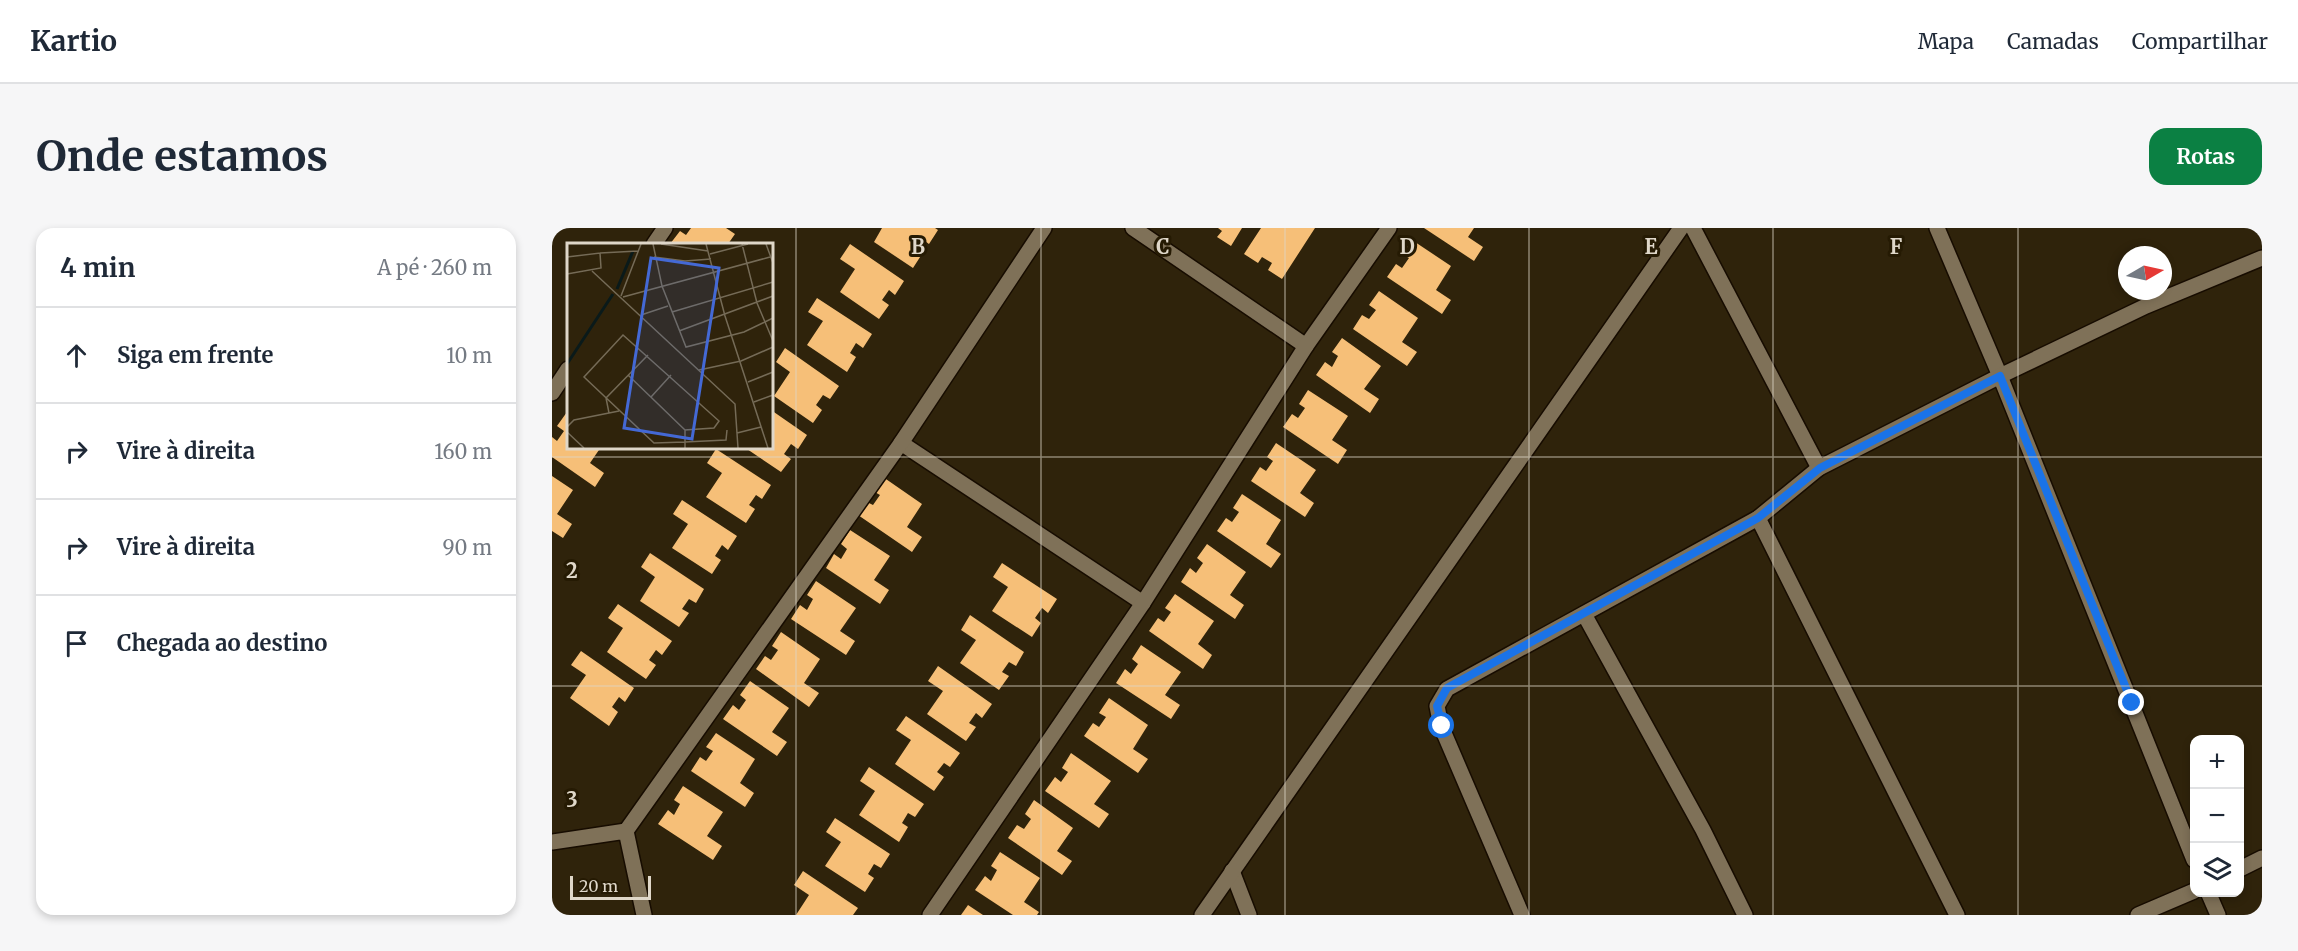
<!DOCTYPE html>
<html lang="pt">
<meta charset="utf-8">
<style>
:root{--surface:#fff;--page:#f6f6f7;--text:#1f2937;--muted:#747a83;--line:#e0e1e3;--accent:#0b8043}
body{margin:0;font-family:Merriweather,serif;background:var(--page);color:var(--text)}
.controls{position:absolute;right:18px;bottom:18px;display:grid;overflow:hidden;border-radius:12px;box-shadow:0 3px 9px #0003}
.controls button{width:54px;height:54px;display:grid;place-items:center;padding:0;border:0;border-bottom:2px solid var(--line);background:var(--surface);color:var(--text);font:30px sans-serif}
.compass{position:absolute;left:1566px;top:18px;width:54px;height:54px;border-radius:50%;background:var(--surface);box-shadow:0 3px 9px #0003;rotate:81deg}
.scale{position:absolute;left:18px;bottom:15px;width:81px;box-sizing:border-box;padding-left:6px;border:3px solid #dfd7c9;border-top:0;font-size:16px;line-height:21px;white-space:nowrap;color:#dfd7c9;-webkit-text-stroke:4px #251a03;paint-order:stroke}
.stop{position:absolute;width:18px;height:18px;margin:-14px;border:4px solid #1a73e8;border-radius:50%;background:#fff}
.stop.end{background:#1a73e8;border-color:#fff;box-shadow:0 2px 6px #0008}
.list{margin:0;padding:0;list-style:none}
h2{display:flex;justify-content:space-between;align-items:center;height:78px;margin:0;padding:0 24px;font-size:26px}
h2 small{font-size:20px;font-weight:400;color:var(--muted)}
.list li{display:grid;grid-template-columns:39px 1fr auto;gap:18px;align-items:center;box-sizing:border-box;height:96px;padding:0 24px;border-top:2px solid var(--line)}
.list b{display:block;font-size:22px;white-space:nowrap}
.list em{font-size:20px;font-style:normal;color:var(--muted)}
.icon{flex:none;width:33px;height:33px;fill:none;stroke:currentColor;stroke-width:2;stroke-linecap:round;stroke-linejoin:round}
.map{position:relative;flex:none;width:1710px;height:687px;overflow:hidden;border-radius:18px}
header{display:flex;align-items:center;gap:36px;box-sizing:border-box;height:84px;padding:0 30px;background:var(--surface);border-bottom:2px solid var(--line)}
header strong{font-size:28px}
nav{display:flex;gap:33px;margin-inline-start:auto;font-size:21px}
.intro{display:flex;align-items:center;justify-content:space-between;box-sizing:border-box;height:144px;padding:0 36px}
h1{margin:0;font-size:42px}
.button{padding:15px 27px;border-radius:18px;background:var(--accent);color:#fff;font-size:21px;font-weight:700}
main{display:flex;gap:36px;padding:0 36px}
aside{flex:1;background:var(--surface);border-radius:18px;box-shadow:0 3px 9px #0003}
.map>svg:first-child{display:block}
.building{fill:#f6bf78}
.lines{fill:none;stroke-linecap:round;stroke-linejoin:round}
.minor-casing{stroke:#170c00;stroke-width:18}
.minor{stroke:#7f7158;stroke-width:15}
.route{stroke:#1a73e8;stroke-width:8}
.grid{fill:none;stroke:#dfd7c9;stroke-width:1.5;stroke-opacity:0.55}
.inset-river{fill:none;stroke:#0a1a1a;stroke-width:3}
.inset-road{fill:none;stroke:#756b57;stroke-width:1.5}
.view{fill:#4469d5;fill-opacity:0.15;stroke:#4469d5;stroke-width:3}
.inset-edge{fill:none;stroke:#dfd7c9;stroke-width:3}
.grid-label{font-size:20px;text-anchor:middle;font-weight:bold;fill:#dfd7c9;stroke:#251a03;stroke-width:6;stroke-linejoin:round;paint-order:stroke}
</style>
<header>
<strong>Kartio</strong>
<nav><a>Mapa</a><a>Camadas</a><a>Compartilhar</a></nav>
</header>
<div class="intro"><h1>Onde estamos</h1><a class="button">Rotas</a></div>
<main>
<aside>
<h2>4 min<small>A pé · 260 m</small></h2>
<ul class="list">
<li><svg class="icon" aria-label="ahead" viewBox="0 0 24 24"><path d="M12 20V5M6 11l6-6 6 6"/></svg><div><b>Siga em frente</b></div><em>10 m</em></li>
<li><svg class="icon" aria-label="right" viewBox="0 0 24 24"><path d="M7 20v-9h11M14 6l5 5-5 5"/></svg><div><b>Vire à direita</b></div><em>160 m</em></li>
<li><svg class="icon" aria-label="right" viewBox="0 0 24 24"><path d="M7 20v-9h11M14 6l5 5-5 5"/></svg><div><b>Vire à direita</b></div><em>90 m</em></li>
<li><svg class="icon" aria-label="arrive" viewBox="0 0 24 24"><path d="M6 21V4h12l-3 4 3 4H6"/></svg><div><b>Chegada ao destino</b></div></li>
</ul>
</aside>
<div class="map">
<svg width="1710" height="687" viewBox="0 0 1710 687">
<rect width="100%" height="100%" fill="#2f230b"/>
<g class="building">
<path d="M139 0H174L183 6 176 16H118L128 3 134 7Z"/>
<path d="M330 0H383L386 2 377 16 370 11 364 21 370 26 361 40 322 14Z"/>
<path d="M666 0H690L679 18 665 9 670 3Z"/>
<path d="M709 0H763L730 51 716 42 720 35 710 29 706 35 692 26Z"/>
<path d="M872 0H922L916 9 931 19 922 33Z"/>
<path d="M860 12 899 38 884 62 899 72 890 86 835 49 844 36 850 40 857 30 850 26Z"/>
<path d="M298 16 352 53 343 67 337 62 330 72 337 77 327 91 288 64 303 41 288 31Z"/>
<path d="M827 63 866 90 850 114 865 124 855 138 801 101 810 87 817 91 824 82 817 77Z"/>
<path d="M265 70 320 106 311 120 304 115 298 125 304 129 295 144 255 117 271 93 256 84Z"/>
<path d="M790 110 829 138 812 161 827 171 818 185 764 147 773 134 780 139 786 128 780 124Z"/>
<path d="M233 120 287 158 278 171 271 167 264 177 270 182 261 195 222 168 238 144 224 134Z"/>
<path d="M756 162 796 188 780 212 795 222 786 236 731 199 740 186 746 190 753 180 747 176Z"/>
<path d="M219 182 255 207 246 221 239 216 232 226 239 231 229 244 192 219H219Z"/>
<path d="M15 184 16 186V219H49L38 235 52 245 43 259 0 229V209L5 213 12 203 5 198Z"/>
<path d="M724 215 764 242 748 265 762 275 753 289 699 253 708 239 714 243 721 233 715 229Z"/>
<path d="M164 221 219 257 210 271 204 267 197 277 203 281 194 295 154 269 170 245 155 235Z"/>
<path d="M0 248 21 262 5 286 20 296 11 310 0 303Z"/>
<path d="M331 249 370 276 355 299 370 309 360 324 306 287 315 274 321 277 328 267 321 263Z"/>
<path d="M690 266 729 292 714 316 729 326 719 340 665 303 674 290 680 294 687 284 681 280Z"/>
<path d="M130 272 185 308 176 322 170 317 163 328 169 332 160 346 120 320 136 296 121 286Z"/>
<path d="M298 302 338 328 322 352 337 362 328 376 274 340 282 326 289 331 295 321 289 316Z"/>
<path d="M655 316 694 344 678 367 692 377 683 391 629 354 638 340 644 345 651 335 645 330Z"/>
<path d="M98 325 152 361 144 375 137 371 130 381 137 385 127 399 88 373 103 349 89 339Z"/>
<path d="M450 335 505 371 496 385 490 380 483 390 489 395 480 409 440 383 456 359 441 349Z"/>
<path d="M264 353 304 380 288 403 303 413 294 427 239 391 248 377 255 382 261 371 255 367Z"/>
<path d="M623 366 662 393 646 416 660 427 651 441 597 403 606 390 612 394 619 384 613 380Z"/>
<path d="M66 376 120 413 110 427 104 422 97 432 104 437 94 451 55 424 71 400 56 390Z"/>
<path d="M418 387 472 424 464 438 457 434 450 444 457 448 447 462 408 435 424 412 409 402Z"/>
<path d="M229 404 268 431 252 455 267 465 257 479 204 441 213 428 219 432 226 422 220 418Z"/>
<path d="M589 417 629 444 613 467 628 477 619 491 564 455 573 441 579 446 586 436 580 431Z"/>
<path d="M29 423 82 460 73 474 67 469 60 479 66 484 57 498 18 470 34 447 19 437Z"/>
<path d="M386 438 440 476 430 490 424 485 417 495 424 499 414 513 375 486 391 463 376 453Z"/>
<path d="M198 453 237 480 220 504 235 514 225 528 171 491 181 477 187 482 194 472 188 467Z"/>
<path d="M557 470 596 497 581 521 596 531 586 545 532 508 541 495 547 499 554 489 547 485Z"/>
<path d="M354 488 408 525 398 539 392 535 385 544 392 549 382 563 343 536 359 512 344 502Z"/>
<path d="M164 505 203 531 188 555 202 565 193 579 139 543 148 529 154 533 161 523 154 519Z"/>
<path d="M519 525 559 553 542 576 557 586 547 600 493 563 503 549 509 554 516 544 510 540Z"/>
<path d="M317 539 372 576 363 589 356 585 350 595 356 599 347 614 307 587 323 563 308 553Z"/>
<path d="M131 558 171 584 155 608 170 618 161 632 106 596 116 582 122 587 128 576 122 572Z"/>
<path d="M482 572 521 600 505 623 520 633 510 647 456 610 465 597 472 601 479 591 473 586Z"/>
<path d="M283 590 338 626 329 640 322 636 316 646 322 650 313 664 273 638 289 614 274 604Z"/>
<path d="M448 624 488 650 472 674 487 684 485 687H461L423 662 433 648 439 653 445 642 439 638Z"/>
<path d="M251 643 306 680 301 687H244L257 667 242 657Z"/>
<path d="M416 677 431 687H409Z"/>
</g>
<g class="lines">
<defs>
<g id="minor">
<path d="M581 0 754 118"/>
<path d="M1141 0 1267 240"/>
<path d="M1385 0 1448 148 1642 632"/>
<path d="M102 16 113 0"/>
<path d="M0 165 16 141"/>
<path d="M349 215 591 375"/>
<path d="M1206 290 1405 687"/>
<path d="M1032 386 1151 602 1193 687"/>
<path d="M74 603 349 215 492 0"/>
<path d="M0 614 74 603 92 687"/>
<path d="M1688 641 1710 630"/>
<path d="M680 643 697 687"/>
<path d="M1656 664 1666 687"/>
<path d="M378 687 591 375 754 118 837 0"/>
<path d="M650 687 1129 0"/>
<path d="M970 687 889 498 885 478 895 461 1206 290 1267 240 1448 148 1594 78 1710 30"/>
<path d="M1586 687 1642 663"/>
</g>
</defs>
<use href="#minor" class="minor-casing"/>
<use href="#minor" class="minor"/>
</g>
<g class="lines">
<path class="route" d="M890 498 885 478 895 460 1206 290 1268 240 1448 148 1580 475"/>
</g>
<path class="grid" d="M244 0V687M489 0V687M733 0V687M977 0V687M1221 0V687M1466 0V687M0 229H1710M0 458H1710"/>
<g transform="translate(15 15)">
<rect width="206" height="206" fill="#2f230b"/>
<path class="inset-river" d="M50 46 66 8M0 121 46 51"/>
<path class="inset-road" d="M86 1 95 43 119 104 177 89 206 75M94 1 141 8M139 1 158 73 201 205M175 1 190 60 206 98M199 1 206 20M33 10 71 8M143 11 181 1M0 14 33 10 34 25 0 31M87 14 118 18 144 16M25 28 168 161 171 205M54 53 74 1M56 54 203 14M105 69 206 39M74 72 101 63M112 88 206 53M132 127 174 118 206 104M61 132 118 187M181 139 206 129M84 154 104 132M187 159 206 152M42 170 39 155 81 112M0 184 7 177 52 168M0 189 17 205M170 190 194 184M118 205V187L147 185 152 178 56 92 17 134 87 200 118 199 159 197 160 187"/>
<path class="view" d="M84 15 152 25 125 196 57 185Z"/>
<rect width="206" height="206" class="inset-edge"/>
</g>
<g class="grid-label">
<text x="366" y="26">B</text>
<text x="611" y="26">C</text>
<text x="855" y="26">D</text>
<text x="1099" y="26">E</text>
<text x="1344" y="26">F</text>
<text x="20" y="350">2</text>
<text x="20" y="579">3</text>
</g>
</svg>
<div class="controls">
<button>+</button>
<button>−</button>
<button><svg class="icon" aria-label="layers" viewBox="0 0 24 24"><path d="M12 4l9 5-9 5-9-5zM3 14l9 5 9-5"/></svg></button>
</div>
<svg class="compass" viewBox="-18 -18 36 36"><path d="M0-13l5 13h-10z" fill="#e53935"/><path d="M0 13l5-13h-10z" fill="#747a83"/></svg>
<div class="scale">20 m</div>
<div class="stop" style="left:890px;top:498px"></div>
<div class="stop end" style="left:1580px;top:475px"></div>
</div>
</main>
